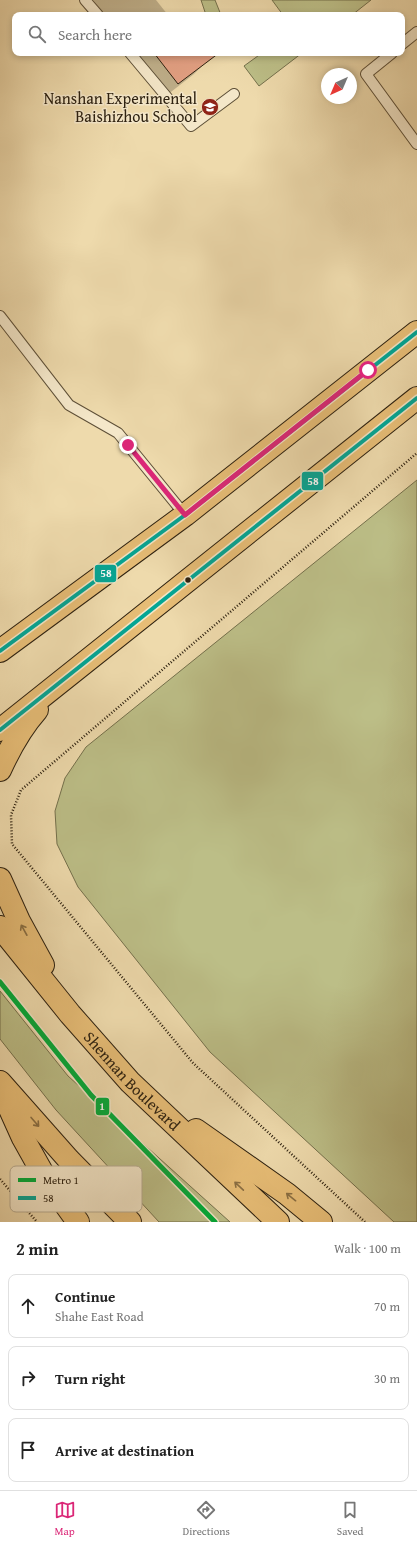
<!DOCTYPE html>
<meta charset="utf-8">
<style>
:root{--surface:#fff;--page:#f6f6f6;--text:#222;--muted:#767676;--line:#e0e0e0;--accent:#db2777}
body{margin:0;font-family:"Gentium Book Plus",serif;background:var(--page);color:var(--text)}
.compass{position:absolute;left:321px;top:68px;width:36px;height:36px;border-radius:50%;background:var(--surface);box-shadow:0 2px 6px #0003;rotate:224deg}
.stop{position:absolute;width:12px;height:12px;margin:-9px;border:3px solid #db2777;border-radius:50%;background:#fff}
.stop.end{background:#db2777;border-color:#fff;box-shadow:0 1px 4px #0008}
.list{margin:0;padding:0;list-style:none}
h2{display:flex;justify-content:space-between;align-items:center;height:52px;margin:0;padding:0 16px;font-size:17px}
h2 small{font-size:13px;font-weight:400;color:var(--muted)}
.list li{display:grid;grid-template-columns:26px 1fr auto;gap:12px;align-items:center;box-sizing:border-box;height:64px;margin:0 8px 8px;padding:0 8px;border:1px solid var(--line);border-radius:8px}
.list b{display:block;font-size:15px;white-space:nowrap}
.list p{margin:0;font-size:13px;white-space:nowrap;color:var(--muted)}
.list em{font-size:13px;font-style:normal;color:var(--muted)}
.icon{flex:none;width:22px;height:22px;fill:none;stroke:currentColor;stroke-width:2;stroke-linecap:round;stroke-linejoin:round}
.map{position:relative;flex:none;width:417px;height:1222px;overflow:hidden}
.search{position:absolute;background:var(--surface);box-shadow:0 2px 6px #0003;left:12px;right:12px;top:12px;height:44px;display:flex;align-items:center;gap:10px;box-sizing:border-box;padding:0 14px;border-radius:8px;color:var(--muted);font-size:15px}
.sheet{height:268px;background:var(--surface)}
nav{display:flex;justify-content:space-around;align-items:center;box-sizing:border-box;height:56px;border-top:1px solid var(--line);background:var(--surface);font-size:11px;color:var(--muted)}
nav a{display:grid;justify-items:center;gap:2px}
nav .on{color:var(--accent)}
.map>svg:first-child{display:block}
.green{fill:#bcbe87;stroke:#74704c}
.shadow{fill:#0003}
.building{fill:#e3a083;stroke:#2d2110}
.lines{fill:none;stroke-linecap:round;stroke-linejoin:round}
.lane-casing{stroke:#5d4f37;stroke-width:12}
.primary-casing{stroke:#2d2110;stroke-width:24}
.path{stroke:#2d2110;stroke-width:2.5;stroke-dasharray:1 2;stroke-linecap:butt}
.lane{stroke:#f4e7c9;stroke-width:10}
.primary{stroke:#e7bd76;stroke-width:22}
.bus-1-casing{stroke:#f4e7c9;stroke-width:7}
.bus-1{stroke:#03a695;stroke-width:4}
.metro-1-casing{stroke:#f4e7c9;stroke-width:8}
.metro-1{stroke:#00ab39;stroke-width:5}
.oneway{stroke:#8a6f43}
.route{stroke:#db2777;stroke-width:5}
.bus-dot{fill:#2d2110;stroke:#f4e7c9;stroke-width:1.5}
.labels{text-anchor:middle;stroke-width:3;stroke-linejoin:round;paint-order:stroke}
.poi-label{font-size:16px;fill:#2d2110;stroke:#f4e7c9;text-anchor:end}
.street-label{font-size:16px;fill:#2d2110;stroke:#f4e7c9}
.key{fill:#f4e7c9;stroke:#b8ac92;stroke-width:1}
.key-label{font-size:11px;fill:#2d2110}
.line-badge{stroke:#f4e7c9;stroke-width:1.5}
.badge-label{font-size:11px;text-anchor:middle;font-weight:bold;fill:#fff}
</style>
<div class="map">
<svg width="417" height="1222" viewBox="0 0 417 1222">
<rect width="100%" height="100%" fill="#eedaac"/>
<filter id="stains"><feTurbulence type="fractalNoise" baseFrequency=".005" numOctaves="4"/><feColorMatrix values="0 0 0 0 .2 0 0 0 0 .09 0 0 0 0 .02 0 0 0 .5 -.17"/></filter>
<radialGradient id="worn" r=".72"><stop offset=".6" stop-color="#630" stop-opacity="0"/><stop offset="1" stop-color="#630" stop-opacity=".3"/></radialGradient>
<g class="green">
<path d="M201 0H215L221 15H206Z"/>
<path d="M272 0H371L352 15H283Z"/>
<path d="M262 53H302L259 86 244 66Z"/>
<path d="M417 480V1222H394L210 1052 78 887 57 844 55 811 65 778 86 747Z"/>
<path d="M0 991 68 1076 230 1222H159L56 1110 0 1039Z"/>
</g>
<g class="shadow">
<path d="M93 0H156L168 15H105Z"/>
<path d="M134 53H197L205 63 194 74 167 95Z"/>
</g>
<path class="building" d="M154 53H219L178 84Z"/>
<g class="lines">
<defs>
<g id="lane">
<path d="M85 0 98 15"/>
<path d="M402 44 417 32"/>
<path d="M130 53 191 126 234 94"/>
<path d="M392 53 366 74 417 144"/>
<path d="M0 316 69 405 118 433 185 515"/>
</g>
<g id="primary">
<path d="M0 651 185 515 417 332"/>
<path d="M0 730 417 398"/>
<path d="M0 770C10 748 21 728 37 710"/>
<path d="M0 879 19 921 43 965"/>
<path id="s1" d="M0 927 70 1014 130 1082 278 1222"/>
<path d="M0 1082 69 1160 130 1222"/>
<path d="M5 1098 23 1138 42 1172 78 1222"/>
<path d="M196 1130 287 1194 321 1222"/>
</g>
</defs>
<use href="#lane" class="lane-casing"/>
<use href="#primary" class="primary-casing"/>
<g class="path">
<path d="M0 1179 37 1222"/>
<path d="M365 1222 193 1063 12 844 11 815 21 790 417 453"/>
</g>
<use href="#lane" class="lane"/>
<use href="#primary" class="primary"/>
<defs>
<g id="bus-1">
<path d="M0 651 185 515 417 332"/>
<path d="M0 730 417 398"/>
</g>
</defs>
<use href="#bus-1" class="bus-1-casing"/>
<use href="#bus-1" class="bus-1"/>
<defs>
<path id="metro-1" d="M0 982 91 1095 215 1222"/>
</defs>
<use href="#metro-1" class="metro-1-casing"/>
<use href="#metro-1" class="metro-1"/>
</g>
<defs><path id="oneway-shaft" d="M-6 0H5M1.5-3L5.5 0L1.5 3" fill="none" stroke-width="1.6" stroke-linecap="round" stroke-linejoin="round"/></defs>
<g class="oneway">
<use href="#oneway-shaft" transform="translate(24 930) rotate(-119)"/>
<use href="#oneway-shaft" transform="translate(35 1122) rotate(49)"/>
<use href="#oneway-shaft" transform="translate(239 1186) rotate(-137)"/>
<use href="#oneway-shaft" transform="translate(291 1197) rotate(-141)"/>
</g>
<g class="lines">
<path class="route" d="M128 445 185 515 368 370"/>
</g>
<defs>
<symbol id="school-disc" viewBox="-11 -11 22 22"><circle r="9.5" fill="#8f2418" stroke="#f4e7c9"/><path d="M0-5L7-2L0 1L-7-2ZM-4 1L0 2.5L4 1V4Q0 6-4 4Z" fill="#fff"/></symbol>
</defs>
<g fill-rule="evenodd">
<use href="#school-disc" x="200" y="97" width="20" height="20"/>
</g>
<circle class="bus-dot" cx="188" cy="580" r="3.5"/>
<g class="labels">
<g class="poi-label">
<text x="197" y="104">Nanshan Experimental<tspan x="197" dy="18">Baishizhou School</tspan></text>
</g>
<g class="street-label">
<text dy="6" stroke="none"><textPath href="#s1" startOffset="203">Shennan Boulevard</textPath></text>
</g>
</g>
<rect x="10" y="1166" width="132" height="46" rx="6" class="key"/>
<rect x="18" y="1178" width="18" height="4" fill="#00ab39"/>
<rect x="18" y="1196" width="18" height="4" fill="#03a695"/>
<g class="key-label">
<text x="43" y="1184">Metro 1</text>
<text x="43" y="1202">58</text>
</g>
<g class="line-badge">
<rect x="301" y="471" width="23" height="20" rx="4" fill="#03a695"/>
<rect x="94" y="564" width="23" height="19" rx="4" fill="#03a695"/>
<rect x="95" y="1097" width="15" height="19" rx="4" fill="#00ab39"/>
</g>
<g class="badge-label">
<text x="313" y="485">58</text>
<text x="106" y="577">58</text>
<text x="102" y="1110">1</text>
</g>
<rect width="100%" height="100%" filter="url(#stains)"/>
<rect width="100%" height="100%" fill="url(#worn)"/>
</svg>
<svg class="compass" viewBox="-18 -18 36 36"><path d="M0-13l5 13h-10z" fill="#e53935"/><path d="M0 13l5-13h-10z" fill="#767676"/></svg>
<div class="stop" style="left:368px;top:370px"></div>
<div class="stop end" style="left:128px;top:445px"></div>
<div class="search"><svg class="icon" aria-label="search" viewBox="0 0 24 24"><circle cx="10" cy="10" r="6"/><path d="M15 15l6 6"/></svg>Search here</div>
</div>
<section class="sheet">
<h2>2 min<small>Walk · 100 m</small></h2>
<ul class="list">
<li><svg class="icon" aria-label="ahead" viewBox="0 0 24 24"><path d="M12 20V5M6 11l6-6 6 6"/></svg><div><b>Continue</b><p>Shahe East Road</p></div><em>70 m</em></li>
<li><svg class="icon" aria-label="right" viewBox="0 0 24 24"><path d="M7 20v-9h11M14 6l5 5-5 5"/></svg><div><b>Turn right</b></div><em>30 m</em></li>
<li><svg class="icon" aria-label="arrive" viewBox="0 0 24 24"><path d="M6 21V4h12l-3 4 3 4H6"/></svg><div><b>Arrive at destination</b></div></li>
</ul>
</section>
<nav>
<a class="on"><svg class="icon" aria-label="map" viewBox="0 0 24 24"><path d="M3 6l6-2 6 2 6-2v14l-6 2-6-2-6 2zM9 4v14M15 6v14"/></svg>Map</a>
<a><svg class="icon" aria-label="directions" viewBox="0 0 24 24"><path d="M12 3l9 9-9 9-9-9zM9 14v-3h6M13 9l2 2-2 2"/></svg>Directions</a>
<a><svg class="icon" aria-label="saved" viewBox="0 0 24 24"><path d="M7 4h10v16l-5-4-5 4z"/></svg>Saved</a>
</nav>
